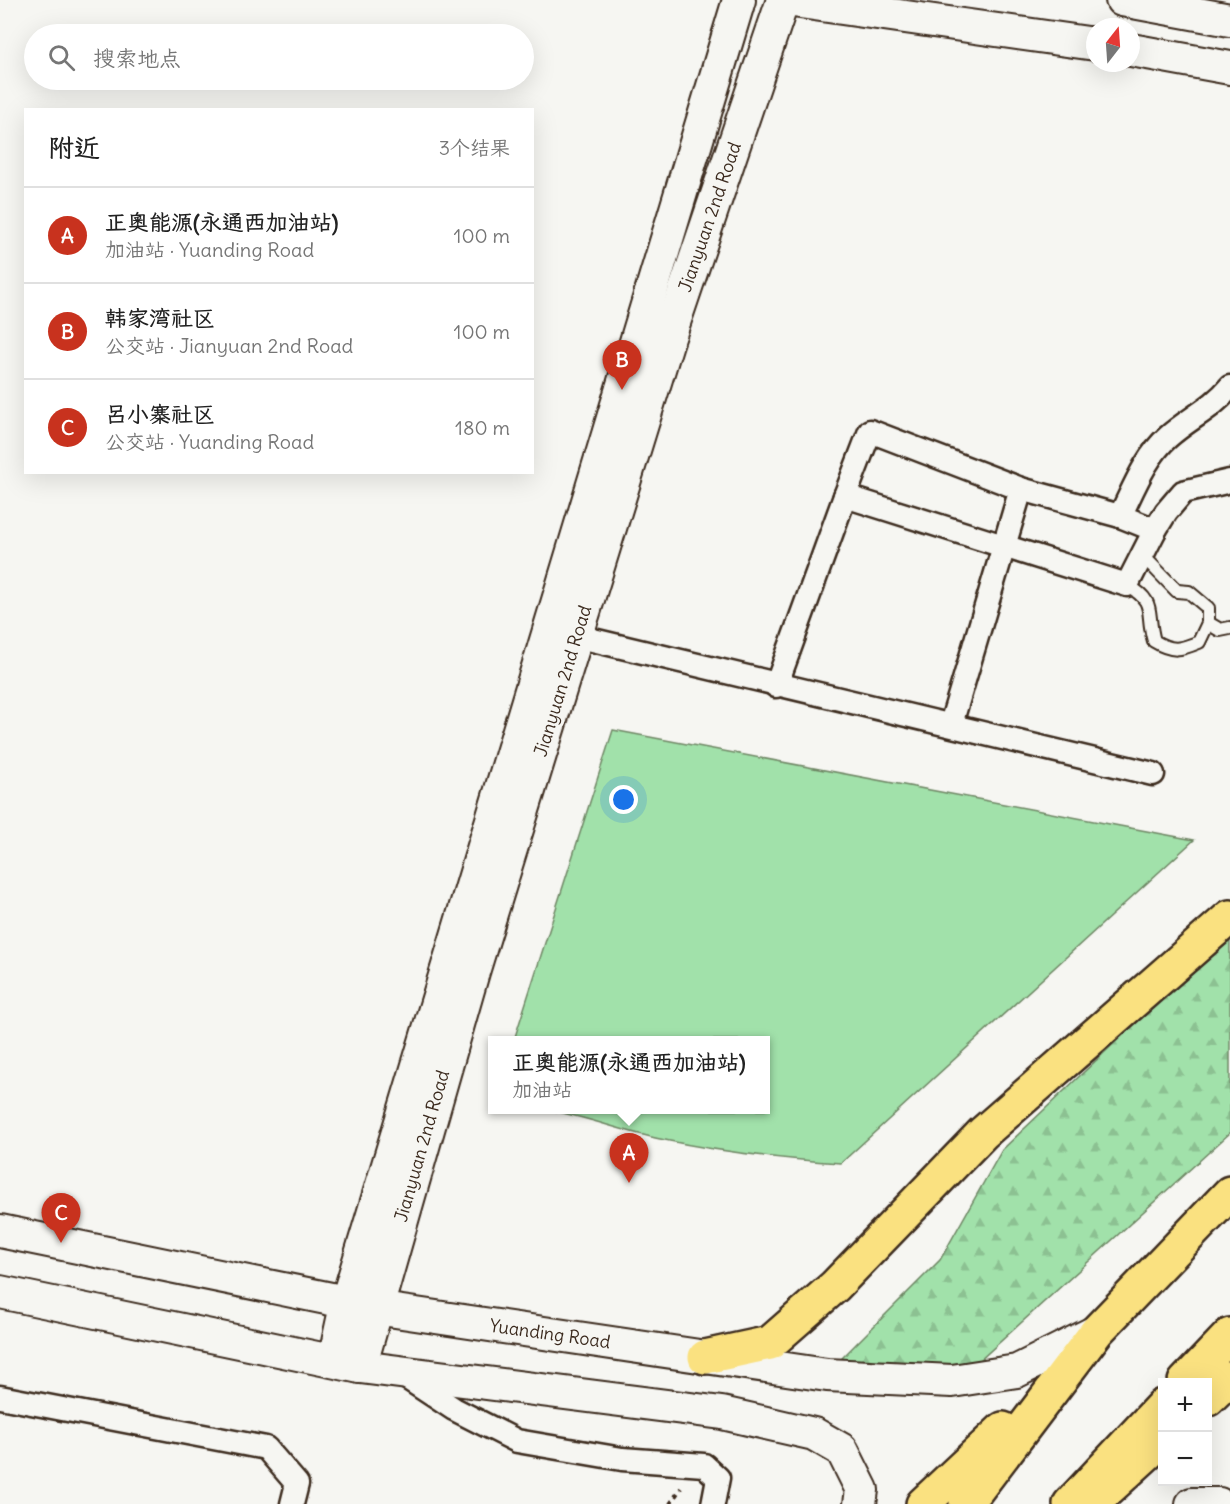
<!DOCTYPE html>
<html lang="zh">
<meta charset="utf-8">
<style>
:root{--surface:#fff;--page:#f6f6f6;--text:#222;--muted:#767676;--line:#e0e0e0;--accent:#c8321e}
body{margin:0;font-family:Delius,"LXGW WenKai TC",sans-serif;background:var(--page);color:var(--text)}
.controls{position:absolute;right:18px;bottom:18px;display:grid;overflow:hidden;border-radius:0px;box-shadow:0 6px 24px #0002}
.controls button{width:54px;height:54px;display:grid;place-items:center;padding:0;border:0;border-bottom:2px solid var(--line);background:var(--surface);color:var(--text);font:30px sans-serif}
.compass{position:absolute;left:1086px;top:18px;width:54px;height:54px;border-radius:50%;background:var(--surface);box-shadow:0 6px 24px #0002;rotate:17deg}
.you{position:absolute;left:624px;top:800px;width:21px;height:21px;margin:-15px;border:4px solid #fff;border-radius:50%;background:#1a73e8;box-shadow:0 0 0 9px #1a73e833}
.badge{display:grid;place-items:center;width:39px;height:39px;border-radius:50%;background:var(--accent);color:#fff;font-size:20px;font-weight:700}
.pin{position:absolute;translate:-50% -50px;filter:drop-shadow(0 2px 3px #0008)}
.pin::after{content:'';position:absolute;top:32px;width:21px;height:18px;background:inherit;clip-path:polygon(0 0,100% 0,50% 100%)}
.popup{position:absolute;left:488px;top:1036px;width:282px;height:78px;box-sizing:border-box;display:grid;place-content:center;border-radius:0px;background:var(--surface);filter:drop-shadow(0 2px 4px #0005);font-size:20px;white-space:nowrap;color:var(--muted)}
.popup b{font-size:22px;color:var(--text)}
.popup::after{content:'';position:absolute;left:50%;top:100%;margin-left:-12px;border:12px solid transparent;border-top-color:var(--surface)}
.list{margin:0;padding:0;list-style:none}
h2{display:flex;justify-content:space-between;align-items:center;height:78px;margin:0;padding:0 24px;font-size:26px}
h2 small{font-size:20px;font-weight:400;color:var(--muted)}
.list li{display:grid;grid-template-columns:39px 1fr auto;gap:18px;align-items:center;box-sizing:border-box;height:96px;padding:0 24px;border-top:2px solid var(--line)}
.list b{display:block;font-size:22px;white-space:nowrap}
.list p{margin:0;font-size:20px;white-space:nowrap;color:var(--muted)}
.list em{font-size:20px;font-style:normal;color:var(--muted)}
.icon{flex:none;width:33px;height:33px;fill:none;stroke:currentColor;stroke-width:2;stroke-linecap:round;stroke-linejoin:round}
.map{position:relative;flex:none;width:1230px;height:1504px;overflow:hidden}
.search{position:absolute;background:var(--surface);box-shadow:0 6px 24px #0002;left:24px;top:24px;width:510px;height:66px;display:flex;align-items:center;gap:15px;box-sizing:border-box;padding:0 21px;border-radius:33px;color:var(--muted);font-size:22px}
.panel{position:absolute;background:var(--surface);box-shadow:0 6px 24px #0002;left:24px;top:108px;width:510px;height:366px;border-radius:0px}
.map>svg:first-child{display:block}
.forest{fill:url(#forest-firs);stroke:#6e8664;stroke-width:1.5}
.park{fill:#a1e1aa;stroke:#6e8664;stroke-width:1.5}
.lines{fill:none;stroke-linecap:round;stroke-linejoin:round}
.lane-casing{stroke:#3b2a1e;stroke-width:16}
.street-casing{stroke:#3b2a1e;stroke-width:27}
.secondary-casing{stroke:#3b2a1e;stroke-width:36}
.primary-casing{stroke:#3b2a1e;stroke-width:38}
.highway-casing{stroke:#3b2a1e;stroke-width:38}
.path{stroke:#3b2a1e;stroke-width:4;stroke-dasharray:4.5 4.5;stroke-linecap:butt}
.lane{stroke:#f6f6f2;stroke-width:12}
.street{stroke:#f6f6f2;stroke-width:22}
.secondary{stroke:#f6f6f2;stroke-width:32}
.primary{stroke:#fae180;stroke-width:33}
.highway{stroke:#fae180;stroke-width:33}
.labels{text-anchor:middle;stroke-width:6;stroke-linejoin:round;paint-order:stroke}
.street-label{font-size:18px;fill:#3b2a1e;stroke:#f6f6f2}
</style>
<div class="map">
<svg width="1230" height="1504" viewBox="0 0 1230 1504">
<defs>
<pattern id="forest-firs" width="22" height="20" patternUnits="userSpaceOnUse" patternTransform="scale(1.5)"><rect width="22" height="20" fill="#a1e1aa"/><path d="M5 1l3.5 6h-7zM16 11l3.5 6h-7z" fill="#8cc192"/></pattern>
</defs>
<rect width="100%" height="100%" fill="#f6f6f2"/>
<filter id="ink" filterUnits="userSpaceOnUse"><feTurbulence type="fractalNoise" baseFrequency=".0167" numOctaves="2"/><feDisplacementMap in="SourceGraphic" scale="12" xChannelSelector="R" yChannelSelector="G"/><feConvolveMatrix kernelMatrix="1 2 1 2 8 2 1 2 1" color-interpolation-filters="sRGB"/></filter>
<g filter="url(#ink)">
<path class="forest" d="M1230 933V1133L979 1361 914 1385 834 1366 940 1260 1002 1150Z"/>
<path class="park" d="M613 730 1194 840 841 1163C780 1159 720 1152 660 1139 622 1131 587 1117 549 1110H765V1040H514Z"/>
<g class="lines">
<defs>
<g id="lane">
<path d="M1127 585C1158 603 1145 611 1154 641 1172 652 1180 650 1199 642L1208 623V608L1189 592 1177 591 1142 555"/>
<path d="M1208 623 1220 630 1230 628"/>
</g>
<g id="street">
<path d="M1021 489 870 431 845 496 1127 585 1155 530"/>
<path d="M1120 516C1133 490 1146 456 1168 437 1188 419 1213 408 1230 387"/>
<path d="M576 636 1153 774"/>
<path d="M776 686 845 496"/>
<path d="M951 724 1021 489 1120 516 1155 530 1166 512 1183 492 1230 481"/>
<path d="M401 1374 454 1409 517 1441 622 1459 704 1465 718 1478 713 1504"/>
<path d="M0 1397 266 1448 297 1484 292 1504"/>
</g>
<g id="secondary">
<path d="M786 0 1095 44"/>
<path d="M1122 0 1230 20"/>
<path d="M1131 50 1230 68"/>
<path d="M0 1231 375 1308 827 1375 952 1381 1017 1371 1097 1331"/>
<path d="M0 1292 360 1367 722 1413 814 1434 842 1450 862 1490 860 1504"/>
<path d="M334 1361 347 1301 739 0"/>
<path d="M360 1367 473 972 667 343 783 0"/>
<path d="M1192 1504H1219"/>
</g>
<g id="primary">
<path d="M705 1357 770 1343 835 1286 983 1133 1230 917"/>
<path d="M1208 1399 1230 1378"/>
<path d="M1092 1504 1162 1440"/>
</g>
<g id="highway">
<path d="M1185 1382 1230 1335"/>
<path d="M923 1504 1003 1429"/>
<path d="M966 1504 1097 1331 1230 1193"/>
<path d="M1070 1504 1162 1406"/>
</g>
</defs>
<use href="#lane" class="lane-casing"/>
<use href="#street" class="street-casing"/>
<use href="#secondary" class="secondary-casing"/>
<use href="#primary" class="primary-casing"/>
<use href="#highway" class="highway-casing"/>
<path class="path" d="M670 1504 681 1488"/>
<use href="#lane" class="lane"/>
<use href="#street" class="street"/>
<use href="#secondary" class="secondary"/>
<use href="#primary" class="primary"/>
<use href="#highway" class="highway"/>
</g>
</g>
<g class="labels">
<g class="street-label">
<text transform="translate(710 217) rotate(-71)" y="6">Jianyuan 2nd Road</text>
<text transform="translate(563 681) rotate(-73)" y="6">Jianyuan 2nd Road</text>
<text transform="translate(422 1146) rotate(-74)" y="6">Jianyuan 2nd Road</text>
<text transform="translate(550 1334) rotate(8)" y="6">Yuanding Road</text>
</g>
</g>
</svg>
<div class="controls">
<button>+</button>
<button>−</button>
</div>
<svg class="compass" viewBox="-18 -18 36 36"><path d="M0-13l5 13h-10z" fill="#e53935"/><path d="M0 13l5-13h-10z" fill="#767676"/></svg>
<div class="you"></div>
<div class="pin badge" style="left:629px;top:1183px">A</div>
<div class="popup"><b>正奥能源(永通西加油站)</b>加油站</div>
<div class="pin badge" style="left:622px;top:390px">B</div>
<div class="pin badge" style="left:61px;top:1243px">C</div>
<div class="search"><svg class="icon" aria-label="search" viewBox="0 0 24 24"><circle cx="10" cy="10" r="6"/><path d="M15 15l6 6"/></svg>搜索地点</div>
<section class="panel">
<h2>附近<small>3个结果</small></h2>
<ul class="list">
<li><span class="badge">A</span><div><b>正奥能源(永通西加油站)</b><p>加油站 · Yuanding Road</p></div><em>100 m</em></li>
<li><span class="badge">B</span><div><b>韩家湾社区</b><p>公交站 · Jianyuan 2nd Road</p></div><em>100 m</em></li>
<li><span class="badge">C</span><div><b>吕小寨社区</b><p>公交站 · Yuanding Road</p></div><em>180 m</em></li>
</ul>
</section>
</div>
